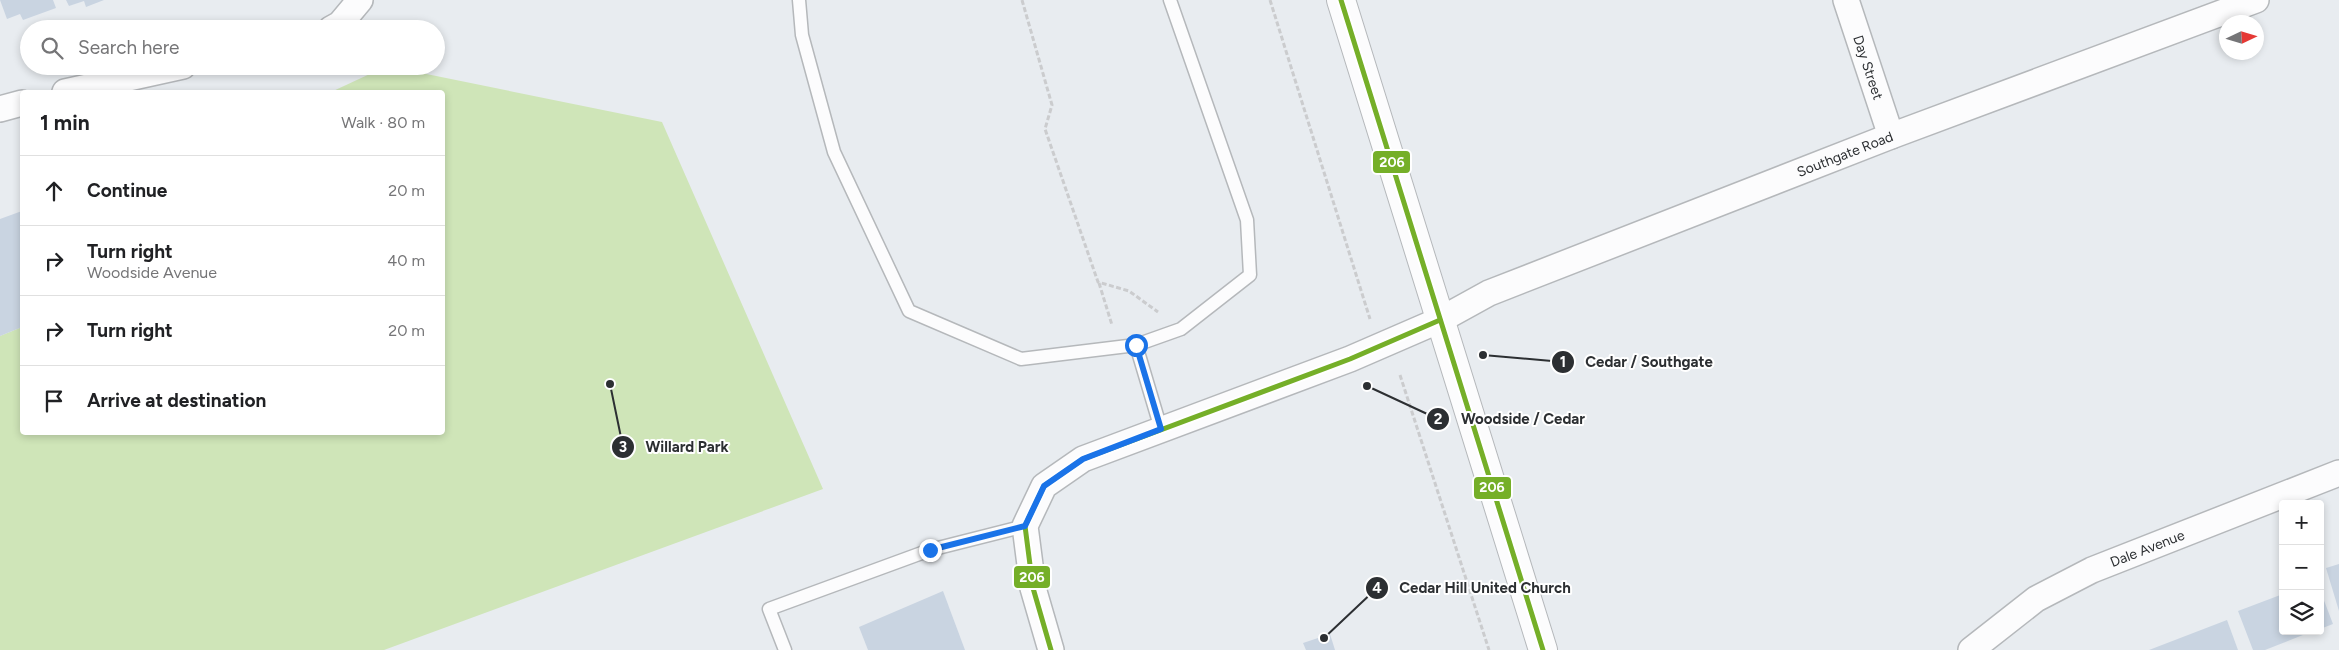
<!DOCTYPE html>
<meta charset="utf-8">
<style>
:root{--surface:#fff;--page:#f2f2f2;--text:#202124;--muted:#757577;--line:#e0e0e0}
body{margin:0;font-family:Figtree,sans-serif;background:var(--page);color:var(--text)}
.controls{position:absolute;right:15px;bottom:15px;display:grid;overflow:hidden;border-radius:5px;box-shadow:0 2px 8px #0003}
.controls button{width:45px;height:45px;display:grid;place-items:center;padding:0;border:0;border-bottom:1px solid var(--line);background:var(--surface);color:var(--text);font:25px sans-serif}
.compass{position:absolute;left:2219px;top:15px;width:45px;height:45px;border-radius:50%;background:var(--surface);box-shadow:0 2px 8px #0003;rotate:86deg}
.stop{position:absolute;width:15px;height:15px;margin:-11px;border:4px solid #1a73e8;border-radius:50%;background:#fff}
.stop.end{background:#1a73e8;border-color:#fff;box-shadow:0 1px 5px #0008}
.list{margin:0;padding:0;list-style:none}
h2{display:flex;justify-content:space-between;align-items:center;height:65px;margin:0;padding:0 20px;font-size:21px}
h2 small{font-size:16px;font-weight:400;color:var(--muted)}
.list li{display:grid;grid-template-columns:32px 1fr auto;gap:15px;align-items:center;box-sizing:border-box;height:70px;padding:0 20px;border-top:1px solid var(--line)}
.list b{display:block;font-size:19px;white-space:nowrap}
.list p{margin:0;font-size:16px;white-space:nowrap;color:var(--muted)}
.list em{font-size:16px;font-style:normal;color:var(--muted)}
.icon{flex:none;width:28px;height:28px;fill:none;stroke:currentColor;stroke-width:2;stroke-linecap:round;stroke-linejoin:round}
.map{position:relative;flex:none;width:2339px;height:650px;overflow:hidden}
.search{position:absolute;background:var(--surface);box-shadow:0 2px 8px #0003;left:20px;top:20px;width:425px;height:55px;display:flex;align-items:center;gap:12px;box-sizing:border-box;padding:0 18px;border-radius:28px;color:var(--muted);font-size:19px}
.panel{position:absolute;background:var(--surface);box-shadow:0 2px 8px #0003;left:20px;top:90px;width:425px;height:345px;border-radius:5px}
.map>svg:first-child{display:block}
.green{fill:#cfe5b8}
.building{fill:#c9d4e1}
.lines{fill:none;stroke-linecap:round;stroke-linejoin:round}
.service-casing{stroke:#b5b8bb;stroke-width:15}
.minor-casing{stroke:#b5b8bb;stroke-width:28}
.secondary-casing{stroke:#b5b8bb;stroke-width:30}
.path{stroke:#cbccce;stroke-width:3;stroke-dasharray:5 2.5;stroke-linecap:butt}
.service{stroke:#fcfcfd;stroke-width:12}
.minor{stroke:#fcfcfd;stroke-width:25}
.secondary{stroke:#fcfcfd;stroke-width:28}
.bus-1-casing{stroke:#fff;stroke-width:9}
.bus-1{stroke:#75af28;stroke-width:5}
.route{stroke:#1a73e8;stroke-width:6}
.labels{text-anchor:middle;stroke-width:4;stroke-linejoin:round;paint-order:stroke}
.street-label{font-size:14px;fill:#2c2f32;stroke:#fff}
.leader{fill:none;stroke:#2c2f32;stroke-width:2}
.callout-dot{fill:#2c2f32;stroke:#fff;stroke-width:2}
.mark-label{font-size:15px;text-anchor:middle;font-weight:bold;fill:#fff}
.callout-label{font-size:15px;text-anchor:middle;font-weight:bold;fill:#2c2f32;stroke:#fff;stroke-width:4;stroke-linejoin:round;paint-order:stroke}
.line-badge{stroke:#fff;stroke-width:2}
.badge-label{font-size:14px;text-anchor:middle;font-weight:bold;fill:#fff}
</style>
<div class="map">
<svg width="2339" height="650" viewBox="0 0 2339 650">
<rect width="100%" height="100%" fill="#e8ecf0"/>
<path class="green" d="M387 66 662 122 823 489 384 650H0V336L22 327V432H442V92H331Z"/>
<g class="building">
<path d="M0 0H53L56 8 23 20 20 14 7 19Z"/>
<path d="M66 0H104L86 7 84 1 69 6Z"/>
<path d="M22 211V327L0 336V219Z"/>
<path d="M2339 564V611L2326 568Z"/>
<path d="M2320 590 2333 624 2320 629Z"/>
<path d="M943 591 965 650H868L859 627Z"/>
<path d="M2283 594V631H2313L2265 650H2253L2238 611Z"/>
<path d="M2227 620 2238 650H2149Z"/>
<path d="M1330 634 1335 650H1306L1303 643Z"/>
</g>
<g class="lines">
<defs>
<g id="service">
<path d="M799 0 802 35 834 152 909 311 1021 359 1136 345 1181 329 1250 275 1247 220 1170 0"/>
<path d="M1136 345 1161 429"/>
<path d="M785 650 769 609 930 550 1025 526"/>
</g>
<g id="minor">
<path id="s1" d="M1846 0 1891 136"/>
<path d="M331 29 340 24 360 0"/>
<path d="M65 92 183 66"/>
<path d="M0 109 22 103"/>
<path id="s2" d="M1051 650 1033 588 1025 526 1044 486 1083 459 1350 359 1440 320 1489 293 1891 136 2256 0"/>
<path id="s3" d="M1971 650 2036 599 2092 570 2339 473"/>
</g>
<path id="secondary" d="M1341 0 1543 650"/>
</defs>
<use href="#service" class="service-casing"/>
<use href="#minor" class="minor-casing"/>
<use href="#secondary" class="secondary-casing"/>
<g class="path">
<path d="M1022 0 1052 105 1045 129 1098 282 1129 291 1158 312"/>
<path d="M1270 0 1370 319"/>
<path d="M1099 283 1112 325"/>
<path d="M1400 375 1489 650"/>
</g>
<use href="#service" class="service"/>
<use href="#minor" class="minor"/>
<use href="#secondary" class="secondary"/>
<defs>
<g id="bus-1">
<path d="M1341 0 1543 650"/>
<path d="M1051 650 1033 588 1025 526 1044 486 1083 459 1350 359 1440 320"/>
</g>
</defs>
<use href="#bus-1" class="bus-1-casing"/>
<use href="#bus-1" class="bus-1"/>
</g>
<g class="lines">
<path class="route" d="M930 550 1025 526 1044 486 1083 459 1161 429 1136 345"/>
</g>
<g class="labels">
<g class="street-label">
<text dy="5" stroke="none"><textPath href="#s1" startOffset="71">Day Street</textPath></text>
<text dy="5" stroke="none"><textPath href="#s2" startOffset="1040">Southgate Road</textPath></text>
<text dy="5" stroke="none"><textPath href="#s3" startOffset="205">Dale Avenue</textPath></text>
</g>
</g>
<path class="leader" d="M1483 355L1563 362M1367 386L1438 419M610 384L623 447M1324 638L1377 588"/>
<g class="callout-dot">
<circle cx="1483" cy="355" r="5"/>
<circle cx="1367" cy="386" r="5"/>
<circle cx="610" cy="384" r="5"/>
<circle cx="1324" cy="638" r="5"/>
<circle cx="1563" cy="362" r="12"/>
<circle cx="1438" cy="419" r="12"/>
<circle cx="623" cy="447" r="12"/>
<circle cx="1377" cy="588" r="12"/>
</g>
<g class="mark-label">
<text x="1563" y="367">1</text>
<text x="1438" y="424">2</text>
<text x="623" y="452">3</text>
<text x="1377" y="593">4</text>
</g>
<g class="callout-label">
<text x="1649" y="367">Cedar / Southgate</text>
<text x="1523" y="424">Woodside / Cedar</text>
<text x="687" y="452">Willard Park</text>
<text x="1485" y="593">Cedar Hill United Church</text>
</g>
<g class="line-badge">
<rect x="1372" y="150" width="39" height="24" rx="5" fill="#75af28"/>
<rect x="1473" y="476" width="39" height="24" rx="5" fill="#75af28"/>
<rect x="1013" y="565" width="38" height="24" rx="5" fill="#75af28"/>
</g>
<g class="badge-label">
<text x="1392" y="167">206</text>
<text x="1492" y="492">206</text>
<text x="1032" y="582">206</text>
</g>
</svg>
<div class="controls">
<button>+</button>
<button>−</button>
<button><svg class="icon" aria-label="layers" viewBox="0 0 24 24"><path d="M12 4l9 5-9 5-9-5zM3 14l9 5 9-5"/></svg></button>
</div>
<svg class="compass" viewBox="-18 -18 36 36"><path d="M0-13l5 13h-10z" fill="#e53935"/><path d="M0 13l5-13h-10z" fill="#757577"/></svg>
<div class="stop" style="left:1136px;top:345px"></div>
<div class="stop end" style="left:930px;top:550px"></div>
<div class="search"><svg class="icon" aria-label="search" viewBox="0 0 24 24"><circle cx="10" cy="10" r="6"/><path d="M15 15l6 6"/></svg>Search here</div>
<section class="panel">
<h2>1 min<small>Walk · 80 m</small></h2>
<ul class="list">
<li><svg class="icon" aria-label="ahead" viewBox="0 0 24 24"><path d="M12 20V5M6 11l6-6 6 6"/></svg><div><b>Continue</b></div><em>20 m</em></li>
<li><svg class="icon" aria-label="right" viewBox="0 0 24 24"><path d="M7 20v-9h11M14 6l5 5-5 5"/></svg><div><b>Turn right</b><p>Woodside Avenue</p></div><em>40 m</em></li>
<li><svg class="icon" aria-label="right" viewBox="0 0 24 24"><path d="M7 20v-9h11M14 6l5 5-5 5"/></svg><div><b>Turn right</b></div><em>20 m</em></li>
<li><svg class="icon" aria-label="arrive" viewBox="0 0 24 24"><path d="M6 21V4h12l-3 4 3 4H6"/></svg><div><b>Arrive at destination</b></div></li>
</ul>
</section>
</div>
